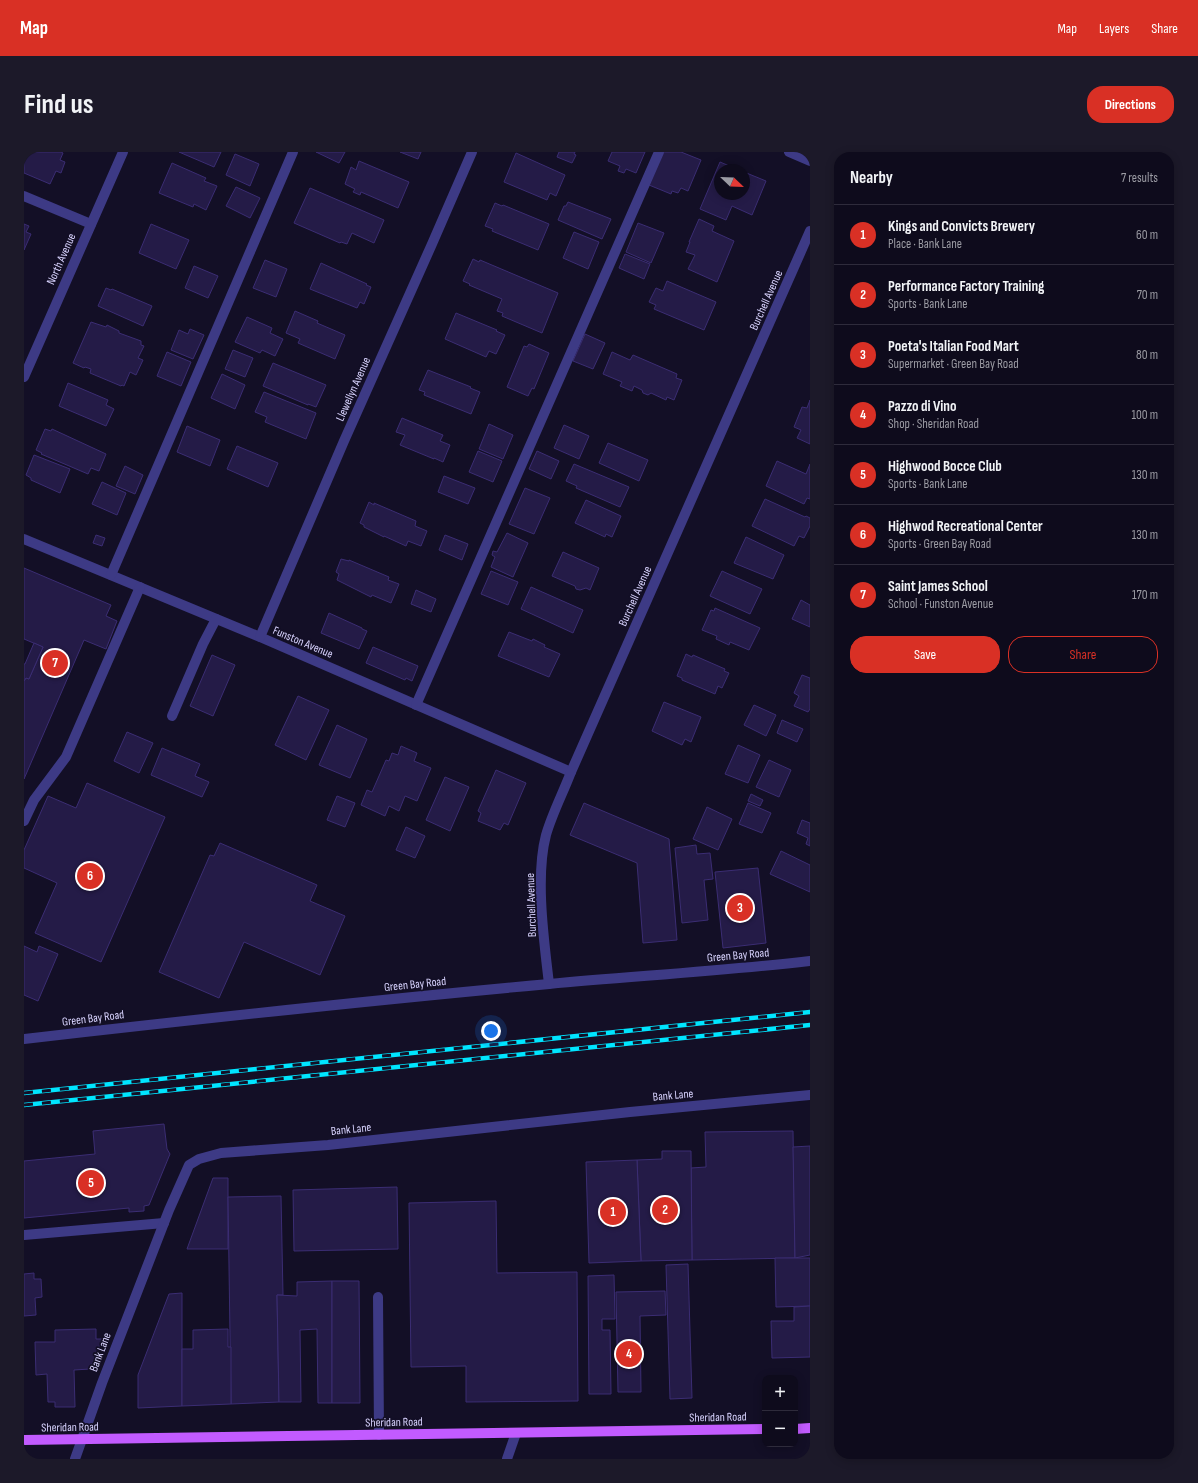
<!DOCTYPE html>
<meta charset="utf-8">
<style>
:root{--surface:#0e0b1c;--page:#1c1929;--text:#f1f3f6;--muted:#9b9ba3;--line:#2e2b3b;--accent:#d93025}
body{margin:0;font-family:"Sofia Sans Condensed",sans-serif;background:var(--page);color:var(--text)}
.controls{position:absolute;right:12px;bottom:12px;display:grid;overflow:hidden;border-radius:8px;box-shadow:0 2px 10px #0003}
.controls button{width:36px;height:36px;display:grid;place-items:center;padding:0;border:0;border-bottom:1px solid var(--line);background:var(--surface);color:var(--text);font:20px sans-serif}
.compass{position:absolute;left:690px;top:12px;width:36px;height:36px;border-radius:50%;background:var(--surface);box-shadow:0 2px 10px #0003;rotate:113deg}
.you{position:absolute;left:467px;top:879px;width:14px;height:14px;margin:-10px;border:3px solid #fff;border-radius:50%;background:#1a73e8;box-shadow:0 0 0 6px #1a73e833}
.badge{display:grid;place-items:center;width:26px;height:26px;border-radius:50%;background:var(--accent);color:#fff;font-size:13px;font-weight:700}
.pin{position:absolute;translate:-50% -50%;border:2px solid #fff;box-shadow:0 1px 4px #0006}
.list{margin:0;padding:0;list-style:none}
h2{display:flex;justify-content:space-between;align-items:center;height:52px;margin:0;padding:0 16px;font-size:17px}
h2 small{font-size:13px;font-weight:400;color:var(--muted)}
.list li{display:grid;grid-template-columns:26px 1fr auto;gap:12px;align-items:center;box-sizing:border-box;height:60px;padding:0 16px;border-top:1px solid var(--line)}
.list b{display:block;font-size:15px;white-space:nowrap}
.list p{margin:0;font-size:13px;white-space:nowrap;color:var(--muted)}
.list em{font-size:13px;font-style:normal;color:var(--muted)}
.actions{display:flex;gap:8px;padding:12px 16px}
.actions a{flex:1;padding:9px 0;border:1px solid var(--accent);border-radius:16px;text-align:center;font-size:14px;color:var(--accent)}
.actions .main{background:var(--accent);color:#fff}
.map{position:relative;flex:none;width:786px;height:1307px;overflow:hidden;border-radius:16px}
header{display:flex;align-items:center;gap:24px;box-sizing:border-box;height:56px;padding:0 20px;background:var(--accent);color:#fff}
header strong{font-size:19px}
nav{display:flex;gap:22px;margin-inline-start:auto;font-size:14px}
.intro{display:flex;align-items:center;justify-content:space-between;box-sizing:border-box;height:96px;padding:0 24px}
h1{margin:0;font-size:28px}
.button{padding:10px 18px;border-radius:16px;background:var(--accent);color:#fff;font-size:14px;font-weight:700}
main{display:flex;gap:24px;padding:0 24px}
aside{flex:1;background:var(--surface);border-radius:16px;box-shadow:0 2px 10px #0003}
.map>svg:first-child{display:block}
.building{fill:#241b47;stroke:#3b2d73}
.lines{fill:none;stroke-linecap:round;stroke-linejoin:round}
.minor{stroke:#3d3a85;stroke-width:10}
.major{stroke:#c25bff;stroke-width:10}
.rail-casing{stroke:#00e5ff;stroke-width:4.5}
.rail{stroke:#130f26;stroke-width:3;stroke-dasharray:9;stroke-linecap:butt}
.labels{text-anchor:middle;stroke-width:3.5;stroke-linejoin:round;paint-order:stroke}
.street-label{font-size:12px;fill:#d9d4ff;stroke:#130f26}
</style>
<header>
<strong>Map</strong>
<nav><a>Map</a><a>Layers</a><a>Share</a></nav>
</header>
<div class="intro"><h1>Find us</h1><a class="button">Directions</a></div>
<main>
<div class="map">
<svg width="786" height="1307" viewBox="0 0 786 1307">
<rect width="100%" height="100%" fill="#130f26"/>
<g class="building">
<path d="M0 0H37L39 1 36 8 41 10 37 21 32 19 26 32 0 21Z"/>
<path d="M155 0H197L190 15Z"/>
<path d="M292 0H321L315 11Z"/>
<path d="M376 0H397L394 7Z"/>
<path d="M535 0H551L550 2 552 3 548 11 533 5Z"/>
<path d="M588 0H621L612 21 602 17 600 21 594 19 596 14 584 9Z"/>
<path d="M639 0H657L677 8 664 39 657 36 654 41 648 39 647 42 625 33Z"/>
<path d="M492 1 541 23 532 44 526 41 523 48 480 30Z"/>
<path d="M211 2 235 12 226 34 202 23Z"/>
<path d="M335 9 385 30 374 56 337 40 336 43 329 40 331 37 321 32 327 15 332 18Z"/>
<path d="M696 10 715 18H696V42H720V20L742 29 728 63 708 54 702 68 676 57Z"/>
<path d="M148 11 182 26 180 29 193 34 182 58 170 52 169 55 135 41Z"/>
<path d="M212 35 236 46 226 66 202 54Z"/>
<path d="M286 36 360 68 350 91 328 81 323 92 317 90 316 91 270 71Z"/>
<path d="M544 50 587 67 578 87 534 68 540 54H542Z"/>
<path d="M471 51 478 54 479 53 525 72 514 98 468 79 469 77 461 74Z"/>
<path d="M675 67 690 74 688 79 710 89 693 130 664 117 671 103 662 100 666 90H665Z"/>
<path d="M614 71 640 81 627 111 602 100Z"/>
<path d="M0 72 5 74 2 80 7 82 0 98Z"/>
<path d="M127 72 165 88 152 117 115 101Z"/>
<path d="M550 80 575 90 564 117 539 106Z"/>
<path d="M601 102 626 112 620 127 595 116Z"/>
<path d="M449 107 455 110 456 108 534 141 518 181 478 164 479 161 473 159 478 147 445 133 446 132 439 129Z"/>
<path d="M241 108 263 117 252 145 229 136Z"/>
<path d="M297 111 343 132 342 133 347 135 340 152 336 150 333 156 286 137Z"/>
<path d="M170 114 194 124 184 146 161 136Z"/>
<path d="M643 129 692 150 680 178 630 157 632 153 625 150 632 136 639 139Z"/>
<path d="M82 136 87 138 88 137 128 154 119 174 74 154Z"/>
<path d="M271 159 294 169 293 171 321 183 311 207 274 191 276 187 262 181Z"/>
<path d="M432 161 473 178 472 179 481 183 472 202 465 199 462 205 421 187Z"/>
<path d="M223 165 248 176 246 181 259 187 251 204 238 198 236 201 211 190Z"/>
<path d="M67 170 82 175 83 173 95 179V181L117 189V193L120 194 114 206 119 208 112 223 106 220 100 234 98 233 97 234 66 221 67 217 61 215 60 216 49 211Z"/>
<path d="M166 177 180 183 169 207 147 198 155 178 164 182Z"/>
<path d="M561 182 581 191 569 217 549 209Z"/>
<path d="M505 192 525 201 510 237 508 236 504 244 483 235 500 194 503 195Z"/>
<path d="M209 198 229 206 221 225 201 217Z"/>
<path d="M143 200 167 210 157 234 133 224Z"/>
<path d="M588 200 606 208 609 203 653 222 652 226 658 228 650 248 643 245 642 248 627 241 624 243 619 241 618 238 610 234 608 239 596 234 598 230 579 222Z"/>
<path d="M249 211 302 233 292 255 284 252V253L239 234Z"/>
<path d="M404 218 447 235 446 236 456 240 447 262 400 243 401 240 395 238Z"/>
<path d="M198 222 221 233 211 257 187 246Z"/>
<path d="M44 231 84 248 82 253 90 257 82 274 35 254Z"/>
<path d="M240 240 292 261 282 287 241 270 243 265 231 260Z"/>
<path d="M786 248V292L773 286 777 278 770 275 778 255 783 256Z"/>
<path d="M378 266 419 283 416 289 426 293 419 310 410 306V307L376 293 381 283 372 280Z"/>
<path d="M465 272 489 283 479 307 455 297Z"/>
<path d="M540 273 565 284 555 307 530 296Z"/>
<path d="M163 274 196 288 186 314 153 300Z"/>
<path d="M21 277 27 279 28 277 82 302 75 319 67 316 64 322 17 302 18 301 12 298Z"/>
<path d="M584 291 624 308 615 329 575 311Z"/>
<path d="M213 294 254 311 244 335 203 317Z"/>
<path d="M454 299 478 309 469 330 445 320Z"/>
<path d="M513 299 535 309 527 327 505 317Z"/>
<path d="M10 303 46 317 36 341 7 328V326L2 323Z"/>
<path d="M753 309 782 322 786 312V347L783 346 780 352 742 334Z"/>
<path d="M550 312 605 335 596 355 552 336 553 334 542 329Z"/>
<path d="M101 314 119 323 111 342 92 334Z"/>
<path d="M420 324 451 336 444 352 414 340Z"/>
<path d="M78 330 102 341 93 363 68 352Z"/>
<path d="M501 336 526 346 510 382 485 372Z"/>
<path d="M741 347 781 365 782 364 786 366V374L780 386 775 384 770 394 728 374Z"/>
<path d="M562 348 597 364 588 385 582 382 581 385 551 371Z"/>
<path d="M345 350 350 353V351L392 369 391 374 403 379 397 394 384 389 382 394 360 384V385L340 375V373L336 371Z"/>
<path d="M483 381 504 391 489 425 467 415 471 405 468 403 469 399 473 400Z"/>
<path d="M72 383 81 386 78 394 69 391Z"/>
<path d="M421 383 444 392 438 408 415 398Z"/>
<path d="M722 385 760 403 749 427 710 411Z"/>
<path d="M539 400 575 416 566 438 562 436 556 438 552 437 551 434 528 424Z"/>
<path d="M317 407 325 409V408L365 425 364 428 375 432 367 451 348 443 347 445 313 428 315 422 312 420Z"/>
<path d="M0 416 87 453 82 464 93 469 82 497 60 488 0 627V529L2 526 5 527 19 495 0 487Z"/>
<path d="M467 419 494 430 484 453 457 442Z"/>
<path d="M698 419 738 437 726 462 686 444Z"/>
<path d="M507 435 559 458 549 481 497 457Z"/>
<path d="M392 438 412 447 407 460 387 452Z"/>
<path d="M777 448 786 453V475L768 467Z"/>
<path d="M691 456 736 476 725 498 706 490 705 493 692 487 693 484 678 478 687 458 690 459Z"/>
<path d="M305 461 338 476V477L343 479 335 497 297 481Z"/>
<path d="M485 480 508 489 509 487 521 493 520 495 536 502 525 525 474 504Z"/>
<path d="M10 491 19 495 5 527 2 526 0 529V512H1Z"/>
<path d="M349 495 394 514 388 529 382 526 381 528 342 511Z"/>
<path d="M662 502 668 505 669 503 701 517 700 519 705 521 698 536 694 534 691 542 658 528V526L653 524Z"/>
<path d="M188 503 211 513 189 564 166 554Z"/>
<path d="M778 523 786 526V557L784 560 770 554 775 544 770 541Z"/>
<path d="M274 544 305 558 282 608 251 593Z"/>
<path d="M640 550 677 565 667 590 661 587 658 593 628 579Z"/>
<path d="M730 553 752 563 742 584 720 573Z"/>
<path d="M758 568 779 577 773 590 753 581Z"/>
<path d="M313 573 343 587 326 626 295 613Z"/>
<path d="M103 580 129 591 115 621 90 609Z"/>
<path d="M714 593 736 603 724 631 701 622Z"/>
<path d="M377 594 393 601 390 609 407 616 393 649 381 644 375 659 365 654 361 664 337 653 343 638 348 640 362 608 365 609 368 601 374 603Z"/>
<path d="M138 596 176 612 171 624 185 630 178 645 127 623Z"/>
<path d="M745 608 767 618 755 645 732 635Z"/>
<path d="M472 618 502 631 484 673 480 671 476 678 454 669 457 661 454 659Z"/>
<path d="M421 625 445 635 426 679 402 668Z"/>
<path d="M63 631 141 665 77 810 11 781 33 731 0 716V698L24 644 52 656Z"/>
<path d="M727 642 739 648 736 654 724 649Z"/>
<path d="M313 644 331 651 321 675 303 668Z"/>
<path d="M560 651 645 687 653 788 619 791 613 711 546 683Z"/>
<path d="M724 651 747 661 738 681 715 672Z"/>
<path d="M683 655 708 667 694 698 669 687Z"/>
<path d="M778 668 786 671V694L782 692 784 686 773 681Z"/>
<path d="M382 675 401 684 391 706 372 698Z"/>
<path d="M196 691 293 733 286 749 321 764 296 823 220 790 195 846 135 820 186 703 190 704Z"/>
<path d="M672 693 673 702 686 701 689 727 680 728 684 768 658 771 651 696Z"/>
<path d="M757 699 786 713V740L746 722Z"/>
<path d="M734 716 742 791 699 796 691 720Z"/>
<path d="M0 794 13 800 15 794 34 802 14 849 0 843Z"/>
<path d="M140 972 143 997 146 1002 125 1053 120 1054V1059L105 1060V1056L0 1066V1009L71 1002 69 979Z"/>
<path d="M769 979 771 1106 668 1108 667 1016 682 1015 681 980Z"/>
<path d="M786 994V1103L771 1106 769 995Z"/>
<path d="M638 999H667L668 1108 617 1109 613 1008 638 1007Z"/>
<path d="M613 1008 617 1109 565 1111 562 1010Z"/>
<path d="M189 1026H204V1097H163Z"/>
<path d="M373 1035 374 1097 270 1099 269 1038Z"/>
<path d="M257 1044 259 1143H253L255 1250 207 1252 204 1045Z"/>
<path d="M472 1049 473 1121 553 1120 554 1249 442 1250V1214L387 1215 385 1051Z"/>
<path d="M751 1106H786V1154L752 1155Z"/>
<path d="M664 1112 668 1246 646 1247 642 1113Z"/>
<path d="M10 1121V1127H17L18 1145 11 1146 12 1163 0 1164V1122Z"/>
<path d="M590 1123 591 1167H578V1178H586L587 1242H565L564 1124Z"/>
<path d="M308 1129V1251H294L293 1177 276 1178 277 1250H255L253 1143 273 1144V1130Z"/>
<path d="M308 1129H335L336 1251H308Z"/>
<path d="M641 1139 642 1163 616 1164 617 1240H594L592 1140Z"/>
<path d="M158 1141V1254L114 1256V1223L145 1142Z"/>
<path d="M786 1154V1205L748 1206 747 1169H770V1155Z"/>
<path d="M72 1177V1187H78L66 1217 50 1218 51 1255H31V1250H24L23 1222 12 1223 11 1190H31V1178Z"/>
<path d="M204 1177V1195H207V1252L158 1254V1197H169V1178Z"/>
</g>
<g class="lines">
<g class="minor">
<path d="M765 0 786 9"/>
<path d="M0 44 67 72"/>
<path d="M0 225 99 0"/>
<path d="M0 387 236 485 547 620"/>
<path d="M87 423 269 0"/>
<path d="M236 485 320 289 408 92 448 0"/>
<path d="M392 553 635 0"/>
<path d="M148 564 179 492 192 467"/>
<path d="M0 669 10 648 42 605 116 435"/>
<path d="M525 832C520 788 511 725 522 683 528 662 539 641 547 620L786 79"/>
<path d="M0 887C175 867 350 848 525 832 612 824 699 819 786 809"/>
<path d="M0 1083 140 1071"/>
<path d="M354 1145 355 1283"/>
<path d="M51 1307 78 1231 145 1058 165 1013 175 1007 197 1001 304 993 606 960 786 943"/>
<path d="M483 1307 492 1281"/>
</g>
<g class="major">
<path d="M771 1277 786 1276"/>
<path d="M0 1288 741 1277"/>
</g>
<defs>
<g id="rail">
<path d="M0 941 786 860"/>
<path d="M0 953 786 873"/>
</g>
</defs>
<use href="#rail" class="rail-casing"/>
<use href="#rail" class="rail"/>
</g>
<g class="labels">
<g class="street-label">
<text transform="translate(37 107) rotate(-66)" y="4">North Avenue</text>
<text transform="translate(742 148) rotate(-66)" y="4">Burchell Avenue</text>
<text transform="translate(329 237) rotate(-66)" y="4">Llewellyn Avenue</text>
<text transform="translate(611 444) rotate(-66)" y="4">Burchell Avenue</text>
<text transform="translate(279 490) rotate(23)" y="4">Funston Avenue</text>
<text transform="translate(507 753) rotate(-92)" y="4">Burchell Avenue</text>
<text transform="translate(714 803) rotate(-5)" y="4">Green Bay Road</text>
<text transform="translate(391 832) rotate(-6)" y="4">Green Bay Road</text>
<text transform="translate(69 866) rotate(-7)" y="4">Green Bay Road</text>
<text transform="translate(649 943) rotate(-5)" y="4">Bank Lane</text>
<text transform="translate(327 977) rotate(-6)" y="4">Bank Lane</text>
<text transform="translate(76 1200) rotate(-69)" y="4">Bank Lane</text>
<text transform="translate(694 1265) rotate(-1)" y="4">Sheridan Road</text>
<text transform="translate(370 1270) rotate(-1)" y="4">Sheridan Road</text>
<text transform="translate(46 1275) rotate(-1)" y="4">Sheridan Road</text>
</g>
</g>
</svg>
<div class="controls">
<button>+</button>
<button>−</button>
</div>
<svg class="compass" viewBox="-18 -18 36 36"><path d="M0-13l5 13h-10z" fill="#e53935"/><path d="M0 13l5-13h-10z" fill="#9b9ba3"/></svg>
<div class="you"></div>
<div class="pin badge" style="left:589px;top:1060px">1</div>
<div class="pin badge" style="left:641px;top:1058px">2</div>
<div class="pin badge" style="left:716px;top:756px">3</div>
<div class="pin badge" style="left:605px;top:1202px">4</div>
<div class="pin badge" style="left:67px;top:1031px">5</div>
<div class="pin badge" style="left:66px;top:724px">6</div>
<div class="pin badge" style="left:31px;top:511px">7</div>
</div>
<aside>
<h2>Nearby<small>7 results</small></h2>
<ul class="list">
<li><span class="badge">1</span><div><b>Kings and Convicts Brewery</b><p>Place · Bank Lane</p></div><em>60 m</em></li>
<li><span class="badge">2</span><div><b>Performance Factory Training</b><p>Sports · Bank Lane</p></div><em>70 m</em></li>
<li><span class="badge">3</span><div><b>Poeta's Italian Food Mart</b><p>Supermarket · Green Bay Road</p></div><em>80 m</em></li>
<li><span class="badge">4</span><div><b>Pazzo di Vino</b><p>Shop · Sheridan Road</p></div><em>100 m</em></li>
<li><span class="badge">5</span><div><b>Highwood Bocce Club</b><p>Sports · Bank Lane</p></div><em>130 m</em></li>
<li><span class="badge">6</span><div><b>Highwod Recreational Center</b><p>Sports · Green Bay Road</p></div><em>130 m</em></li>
<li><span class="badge">7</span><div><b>Saint James School</b><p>School · Funston Avenue</p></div><em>170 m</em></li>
</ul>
<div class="actions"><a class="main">Save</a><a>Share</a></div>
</aside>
</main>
